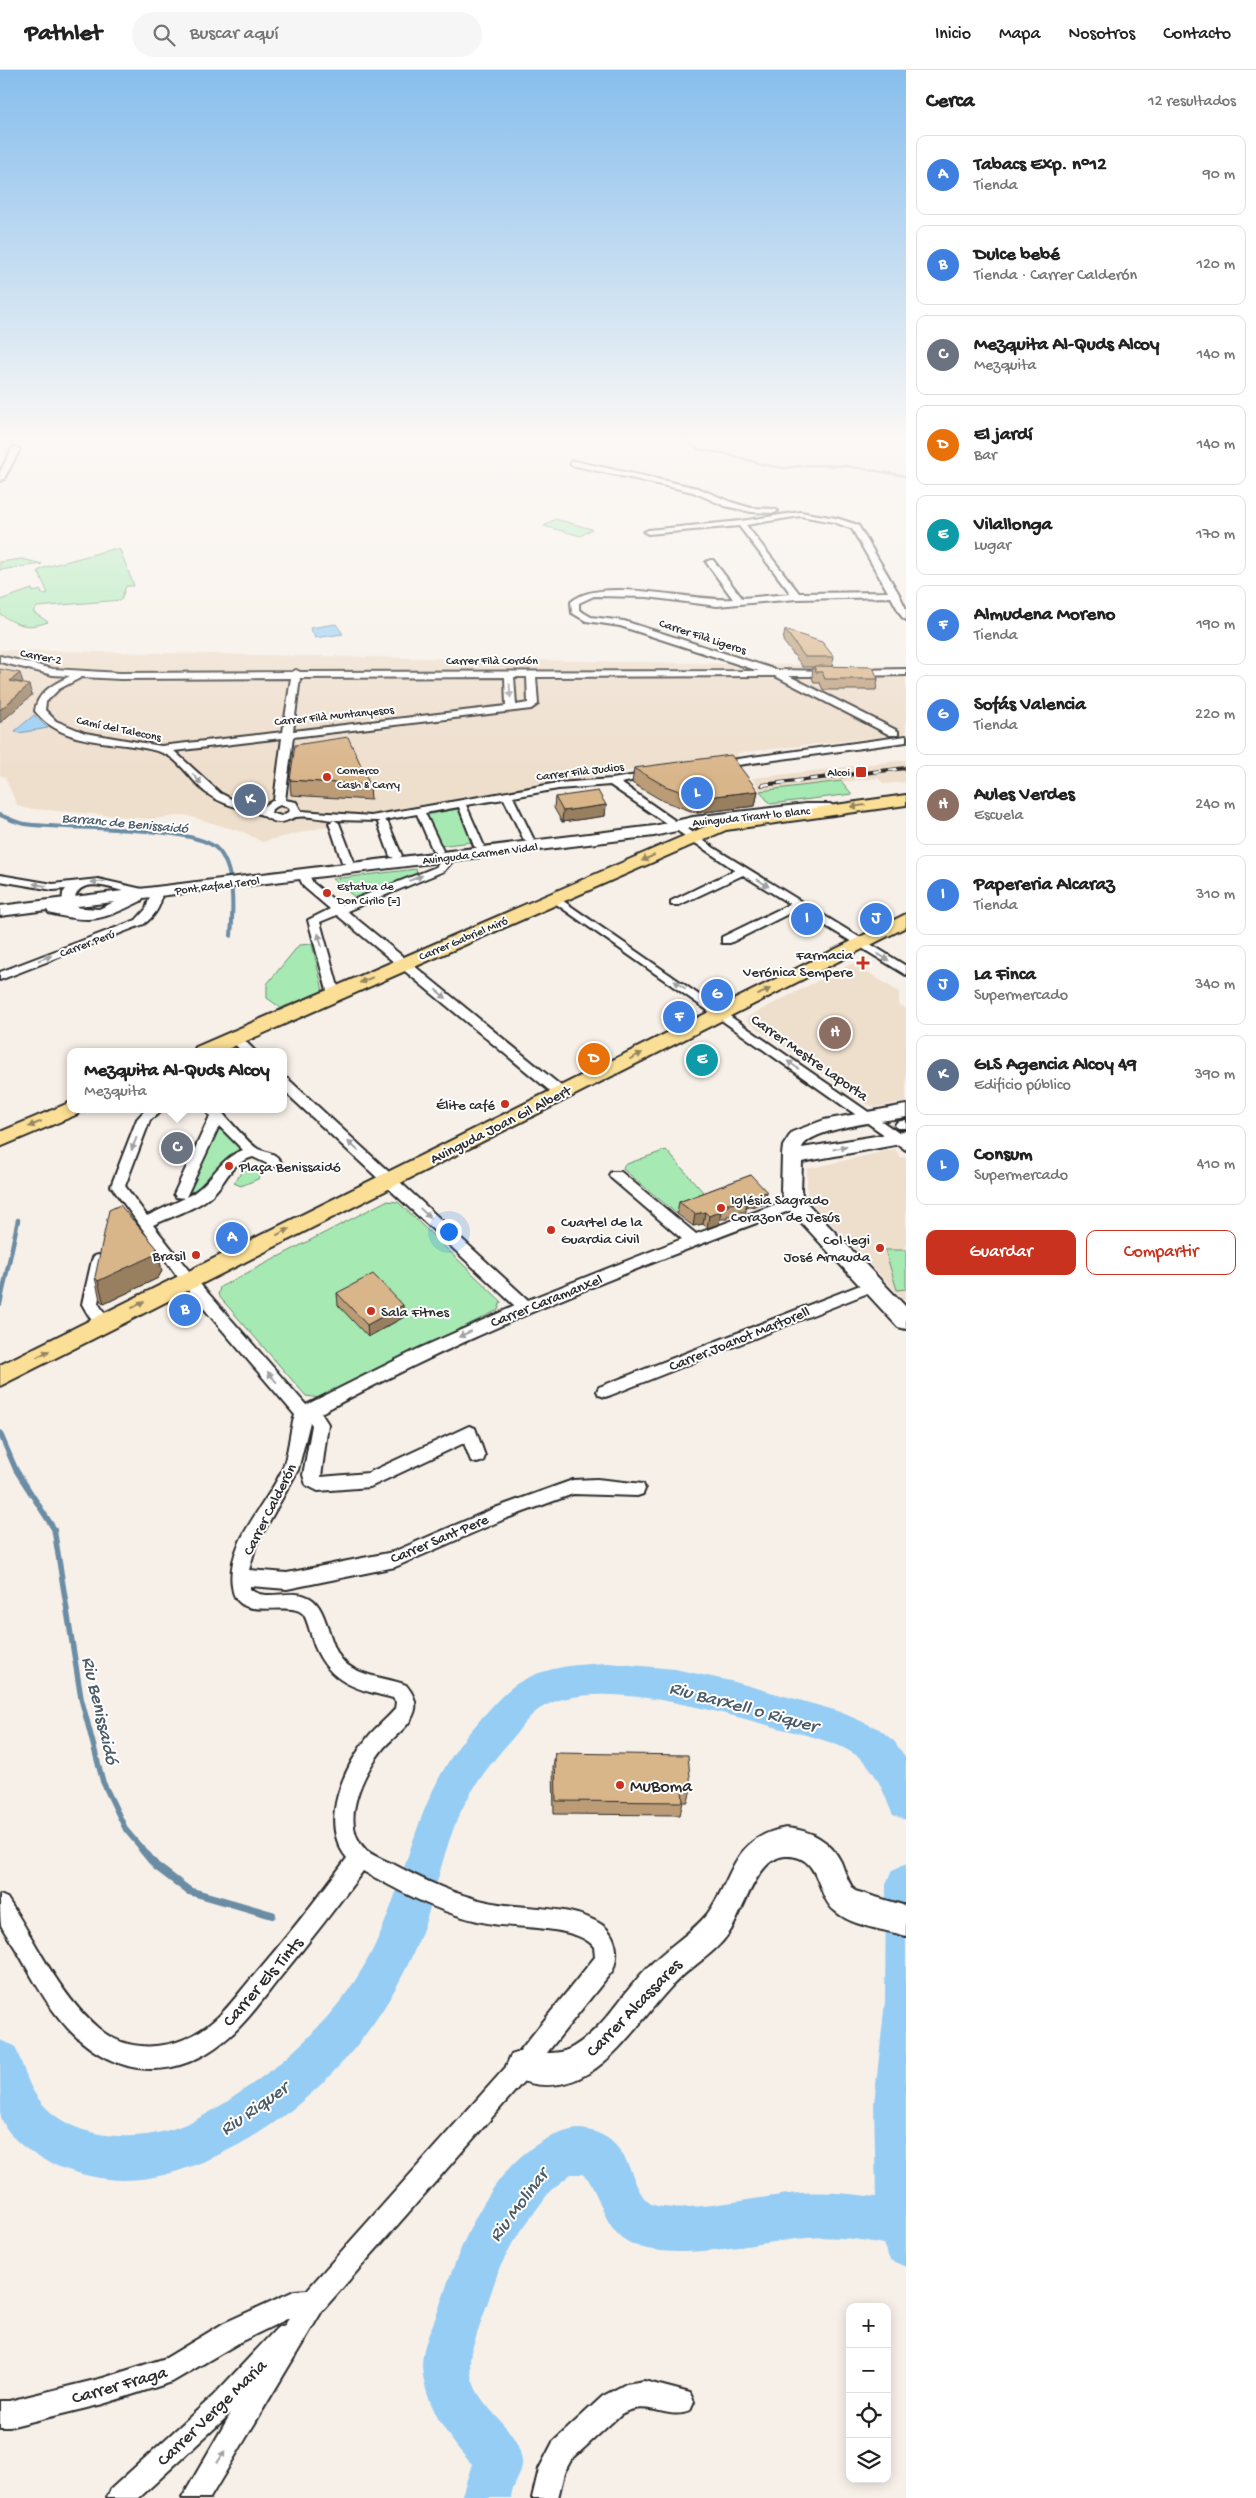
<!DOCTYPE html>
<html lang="es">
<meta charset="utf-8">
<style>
:root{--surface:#fff;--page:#f6f6f6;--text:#222;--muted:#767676;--line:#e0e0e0;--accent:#c8321e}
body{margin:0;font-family:"Gochi Hand",sans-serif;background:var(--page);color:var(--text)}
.controls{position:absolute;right:15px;bottom:15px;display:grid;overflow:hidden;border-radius:10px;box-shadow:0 2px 12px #0003}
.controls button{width:45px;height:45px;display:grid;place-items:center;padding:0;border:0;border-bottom:1px solid var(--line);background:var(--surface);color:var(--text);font:25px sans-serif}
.you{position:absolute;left:448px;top:1161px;width:18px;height:18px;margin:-12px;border:4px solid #fff;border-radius:50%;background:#1a73e8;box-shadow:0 0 0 8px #1a73e833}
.badge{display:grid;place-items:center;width:32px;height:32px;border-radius:50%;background:var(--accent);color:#fff;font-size:16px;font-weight:700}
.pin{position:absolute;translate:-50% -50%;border:2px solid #fff;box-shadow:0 1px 5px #0006}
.popup{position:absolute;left:67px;top:978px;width:220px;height:65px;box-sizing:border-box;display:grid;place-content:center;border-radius:10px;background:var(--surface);filter:drop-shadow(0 1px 4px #0005);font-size:16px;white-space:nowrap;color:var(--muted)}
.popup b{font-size:19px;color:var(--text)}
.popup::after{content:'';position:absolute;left:50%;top:100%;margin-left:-10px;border:10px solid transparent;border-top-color:var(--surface)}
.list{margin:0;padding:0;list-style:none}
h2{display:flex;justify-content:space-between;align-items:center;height:65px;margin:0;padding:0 20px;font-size:21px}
h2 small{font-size:16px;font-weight:400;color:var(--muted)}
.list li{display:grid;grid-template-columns:32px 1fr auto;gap:15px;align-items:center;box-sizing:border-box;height:80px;margin:0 10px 10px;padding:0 10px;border:1px solid var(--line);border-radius:10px}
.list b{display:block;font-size:19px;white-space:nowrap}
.list p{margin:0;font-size:16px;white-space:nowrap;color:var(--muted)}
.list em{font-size:16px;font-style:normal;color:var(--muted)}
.actions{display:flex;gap:10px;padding:15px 20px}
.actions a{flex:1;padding:11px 0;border:1px solid var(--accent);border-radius:10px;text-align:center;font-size:18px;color:var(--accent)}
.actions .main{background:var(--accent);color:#fff}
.icon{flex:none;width:28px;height:28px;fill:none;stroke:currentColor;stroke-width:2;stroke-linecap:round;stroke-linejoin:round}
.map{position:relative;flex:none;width:906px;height:2428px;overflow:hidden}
header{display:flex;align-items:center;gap:30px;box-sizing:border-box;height:70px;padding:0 25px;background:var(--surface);border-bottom:1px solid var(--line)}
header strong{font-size:24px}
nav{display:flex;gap:28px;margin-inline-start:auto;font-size:18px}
.search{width:350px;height:45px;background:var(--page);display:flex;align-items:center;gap:12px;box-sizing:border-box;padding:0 18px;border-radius:28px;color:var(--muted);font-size:19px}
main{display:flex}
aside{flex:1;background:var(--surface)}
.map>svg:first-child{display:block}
.built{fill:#eedecc}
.green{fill:#a6e9b3;stroke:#688a6f}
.water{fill:#96cdf5;stroke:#6b8ca4}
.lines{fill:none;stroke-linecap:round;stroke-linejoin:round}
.stream-far4{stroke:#6b8ca4;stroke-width:2.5}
.stream-far3{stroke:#6b8ca4;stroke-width:4}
.stream-far2{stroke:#6b8ca4;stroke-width:4.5}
.stream-far1{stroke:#6b8ca4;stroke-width:5.5}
.stream{stroke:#6b8ca4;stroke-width:8}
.river{fill:#96cdf5;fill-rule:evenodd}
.street-casing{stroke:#2b2b2b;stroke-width:4}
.secondary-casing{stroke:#2b2b2b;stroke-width:4}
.primary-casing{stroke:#2b2b2b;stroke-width:4}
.street{fill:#fff;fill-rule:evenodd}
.secondary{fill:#fff;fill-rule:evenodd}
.primary{fill:#fbdf96;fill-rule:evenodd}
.rail-casing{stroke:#2b2b2b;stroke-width:4}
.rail{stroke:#fff;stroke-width:2.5;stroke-dasharray:8;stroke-linecap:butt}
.wall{fill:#bb9c77;stroke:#2b2b2b}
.shaded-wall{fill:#987f61;stroke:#2b2b2b}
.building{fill:#d9b58a;stroke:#2b2b2b}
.oneway{fill:#a0a0a0}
.oneway2{fill:#938560}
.poi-dot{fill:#c8321e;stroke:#fff;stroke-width:2}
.labels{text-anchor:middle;stroke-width:4;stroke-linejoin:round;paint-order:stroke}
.far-street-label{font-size:12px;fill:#2b2b2b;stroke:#fff}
.far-poi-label{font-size:12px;fill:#2b2b2b;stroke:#fff;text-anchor:start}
.far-water-label{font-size:14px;font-style:italic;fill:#4b5c68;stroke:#fff}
.poi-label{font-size:15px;fill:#2b2b2b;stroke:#fff;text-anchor:end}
.street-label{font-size:15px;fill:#2b2b2b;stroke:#fff}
.near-poi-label{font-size:18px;fill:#2b2b2b;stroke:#fff;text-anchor:start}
.near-street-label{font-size:18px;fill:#2b2b2b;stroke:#fff}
.near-water-label{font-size:19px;font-style:italic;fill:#4b5c68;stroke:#fff}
</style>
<header>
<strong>Pathlet</strong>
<div class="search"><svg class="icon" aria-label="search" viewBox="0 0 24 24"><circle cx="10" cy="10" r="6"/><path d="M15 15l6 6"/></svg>Buscar aquí</div>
<nav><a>Inicio</a><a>Mapa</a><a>Nosotros</a><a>Contacto</a></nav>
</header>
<main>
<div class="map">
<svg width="906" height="2428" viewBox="0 0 906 2428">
<rect width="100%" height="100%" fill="#f7f0e8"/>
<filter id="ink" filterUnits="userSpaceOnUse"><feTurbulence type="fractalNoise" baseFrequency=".02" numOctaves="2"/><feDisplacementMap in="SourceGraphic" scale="10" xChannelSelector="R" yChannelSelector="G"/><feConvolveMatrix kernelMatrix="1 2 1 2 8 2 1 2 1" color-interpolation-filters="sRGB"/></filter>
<g filter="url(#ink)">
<g class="built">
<path d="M0 580 906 597V664L736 683 739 687 628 701 397 739 262 772 246 763 185 745 152 749 23 738 17 735 7 712 5 707 0 705Z"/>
<path d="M906 690V712L884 714 878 708 760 721 752 708Z"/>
<path d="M853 893 899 922V935L906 938V1032L875 1037 866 1034 748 952 747 947Z"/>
<path d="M895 1079 901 1087 906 1088V1232L807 1128V1099Z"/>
</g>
<g class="green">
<path d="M555 449 592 459 581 466 544 456Z"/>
<path d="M113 479 120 480 134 516H126L121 530 37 537 33 542 48 552C28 559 18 556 0 544V530L32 519 33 522 41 520 42 524 48 523 38 501 46 497Z"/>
<path d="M22 489 42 494 0 500V492Z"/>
<path d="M841 711 852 724 770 734 760 721Z"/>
<path d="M458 739 472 772 438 776 425 745Z"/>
<path d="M416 799 417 803 356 828 332 809Z"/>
<path d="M312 874 323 921 281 938 267 928V914L299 875Z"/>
<path d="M216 1059 224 1060 242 1078 241 1082 226 1090 201 1121 197 1119 186 1124Z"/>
<path d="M666 1080 711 1131 677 1144 623 1099 624 1095Z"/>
<path d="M253 1097 261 1102 258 1109 241 1116 234 1113 245 1098Z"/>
<path d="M386 1131 398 1132 501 1231 498 1240 319 1328 306 1326 218 1225 220 1217Z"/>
<path d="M885 1180H906V1219L897 1220Z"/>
</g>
<g class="water">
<path d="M336 554 343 564 315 568 310 558Z"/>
<path d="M34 645 48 658 19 663 15 661Z"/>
</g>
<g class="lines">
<path class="stream-far4" d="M681 367 698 379 727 384 765 395 784 398 811 395 846 396 906 406"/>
<path class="stream-far3" d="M0 745C8 748 16 753 25 754 64 760 191 755 216 778 236 796 233 842 231 866"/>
<path class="stream-far2" d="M0 1234 18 1150"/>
<path class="stream-far1" d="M0 1363 16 1400 54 1459 81 1628 103 1712 126 1760 143 1780"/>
<path class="stream" d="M142 1779 156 1796 189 1821 272 1845"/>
<g class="river">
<path d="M609 1593 675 1599 735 1612 838 1641 879 1659 894 1671 906 1688V1750L893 1745C883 1723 877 1699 856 1685 832 1669 799 1664 771 1656 715 1641 589 1604 538 1640 527 1648 520 1659 512 1669 492 1691 473 1716 460 1743 444 1778 437 1817 425 1854 389 1955 313 2042 214 2087 156 2113 112 2119 52 2094 33 2085 8 2069 1 2047 0 2035 0 1986 0 1970L15 1976C20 1988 24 2001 29 2013 48 2054 90 2068 133 2066 175 2065 212 2043 245 2019 302 1980 353 1928 380 1864 411 1793 417 1726 469 1663 482 1648 496 1630 511 1618 538 1597 576 1594 609 1593Z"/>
<path d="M906 1794V2197L890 2190 883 2174C858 2169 832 2166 807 2168 761 2171 660 2198 622 2168 604 2153 600 2128 588 2109L582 2104H571L550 2121 513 2172 499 2199 471 2282C462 2336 517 2348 522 2391 523 2404 512 2415 511 2428H461L472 2394C448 2369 423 2331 422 2295 422 2276 432 2258 438 2241 458 2181 490 2092 553 2066 561 2063 570 2059 579 2059 637 2063 627 2125 654 2135 678 2144 760 2127 789 2124 819 2121 847 2123 876 2127L874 2034 885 1931 886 1814 892 1800Z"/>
</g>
<defs>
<g id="street">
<path d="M13 377 20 379 4 409 0 411V402Z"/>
<path d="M574 391 698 418 731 432 751 438 774 439 778 441 774 443 751 442 725 436 693 422 571 395V391Z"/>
<path d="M800 442 836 448 858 455 899 524 906 539V550L902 547 891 527 797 529 717 536 647 527 594 526 579 533V540L591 547 624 551 777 600 835 601 837 603 832 606H789L898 661V665H890L775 606 536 607 538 634 531 639 293 667 285 730 296 732 301 741 371 746 558 713 612 709 655 702V706L621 713 714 778 906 896V905L798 839 730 873H722V867L790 834 743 805 679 835H671V831L735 800 610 715 558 719 513 727 534 770 529 773 524 770 504 729 466 735 484 776 479 779 474 776 459 737 425 743 443 781 438 784 433 781 417 744 384 750 388 753 402 786 396 789 390 786 378 753 379 751 334 750 339 753 354 792 348 795 342 792 329 753 334 750C323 749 306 745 296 747 289 749 285 753 278 752 269 751 264 745 257 743 238 737 222 735 205 722 191 710 180 690 163 683 121 668 66 680 35 641 37 622 54 614 70 606L53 605 0 592V586L53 599 120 603 292 602 296 600 300 602 759 601 620 556 586 551 572 543 571 532C599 505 693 532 733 529L706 492 710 490H713L742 528 791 524 739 456 648 464 644 462 648 460 741 451ZM800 446 834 452 852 459 888 522 799 523 746 455ZM82 607 120 609 291 608 283 662 161 676 85 663 56 651 45 640 46 632 59 619ZM505 607 506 636 293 661 300 608ZM514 607H527L528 633 516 635ZM282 668 274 730 262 737 237 732 220 723 174 681ZM280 735 288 737 290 741 281 746 271 743 272 739Z"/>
<path d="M906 599V605L855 606 850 603 855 600Z"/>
<path d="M906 666V672L716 698 711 695 716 692Z"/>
<path d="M450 784 456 787 444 801 347 841 566 1020 568 1023 566 1026H556L337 845 320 852 340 924 334 928 328 924 308 850 330 839 304 817 298 805 300 803H308L313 813 340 835 436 797 446 785Z"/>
<path d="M0 805 53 814 98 809 151 821 160 820C165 832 154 847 144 854L0 910V902L136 850 146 839 150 826C129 828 76 796 74 834L84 843 78 846 62 835 63 823 66 819 53 820 0 811Z"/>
<path d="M556 826 906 1068V1080L552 831V827Z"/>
<path d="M235 964 239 965 256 982H242L229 968Z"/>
<path d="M283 1008 288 1009 528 1230 682 1169 611 1108 609 1105 611 1102H621L696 1164 790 1129 795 1128 802 1133 800 1137C637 1197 475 1260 321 1343L328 1354 321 1407 368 1403 469 1356 475 1358 485 1386 483 1391 477 1393 471 1391 464 1373 370 1417 318 1421 306 1415 303 1405 312 1355 310 1352 298 1400 256 1475 249 1500 287 1503 393 1482 495 1438 573 1410 597 1409 643 1414 645 1419 643 1424 637 1426 573 1424 507 1448 395 1497 287 1519 250 1516V1519C266 1533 291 1517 310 1528 328 1538 328 1576 344 1592 360 1607 386 1607 406 1615 411 1621 417 1630 415 1639 412 1656 392 1667 382 1680 363 1704 338 1754 366 1780 373 1786 384 1790 393 1794 429 1813 466 1830 506 1835 537 1839 576 1837 602 1855 617 1865 619 1885 613 1900L530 2004 322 2241 210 2428H182L231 2343 139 2428H107L111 2419 213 2326 277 2258 285 2255 289 2248 242 2271 172 2312 103 2334 9 2357H0V2331H9L103 2308 166 2288 224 2253 294 2221 307 2220 514 1988 595 1887 594 1877C579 1856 518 1858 493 1854 447 1847 403 1823 363 1801 337 1836 310 1871 282 1905 264 1927 247 1953 224 1971 166 2018 103 2003 59 1948 42 1927 30 1903 17 1881 12 1872 5 1864 1 1855 0 1847 0 1833 0 1825L7 1828C36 1871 58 1924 98 1958 126 1983 169 1981 200 1961 221 1948 235 1928 250 1910 284 1871 316 1830 347 1788 318 1753 344 1698 368 1667 376 1657 387 1649 395 1639L396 1632 393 1628C357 1619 331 1614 315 1577 311 1567 309 1554 304 1545 296 1532 259 1544 243 1535 235 1530 233 1524 232 1516 226 1472 265 1438 282 1400 289 1383 289 1363 295 1345L183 1214 111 1116 137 1049 146 1039H165L150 1050 125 1116 147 1146 185 1128 176 1127 174 1124 210 1046 204 1039H219C228 1049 248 1073 258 1079 267 1083 275 1082 281 1092L279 1095 274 1097 253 1087C227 1095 228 1111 211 1126 198 1138 170 1147 153 1155L193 1206 306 1335 418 1279 515 1236 283 1020ZM219 1056 243 1080C217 1089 211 1116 186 1127Z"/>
<path d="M906 1050V1058H897L895 1055 897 1052Z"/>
<path d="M99 1185 104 1186 106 1190 98 1233 111 1253 108 1257C95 1261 88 1244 82 1234L92 1190 94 1186Z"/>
<path d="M873 1210 878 1211 881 1215 878 1219 611 1325 605 1327 599 1325 597 1321 599 1317Z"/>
<path d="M644 2311 690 2323 694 2332 690 2341C666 2351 649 2328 621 2344L571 2390 564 2403 558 2428H532L539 2399 553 2372 603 2326 626 2314Z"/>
</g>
<g id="secondary">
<path d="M806 734H830L838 739C831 748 810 743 800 744 751 750 702 754 654 766L143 828 141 831C102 850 92 854 49 843L47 840 0 846V836L654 756 693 747ZM114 832 99 839 69 837Z"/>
<path d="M906 1035V1047C885 1051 809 1058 802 1078L906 1061V1073L802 1092 801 1121 804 1130 906 1237V1259L898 1257 788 1138 781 1121 782 1085 783 1076 792 1062 824 1050Z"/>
<path d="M786 1758C810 1760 830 1770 841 1792 845 1802 848 1813 855 1821L906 1836V1866C884 1859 853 1857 835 1841 815 1825 822 1784 785 1786 756 1788 744 1842 729 1863 714 1885 689 1897 671 1917 626 1965 589 2040 511 2007L506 1996 511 1985C531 1976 553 1990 573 1977 606 1957 624 1920 651 1894 669 1876 692 1863 708 1843 735 1806 731 1768 786 1758Z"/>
</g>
<g id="primary">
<path d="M906 725V735L726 760 221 982H193L196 977 716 752Z"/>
<path d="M906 844V857L0 1316V1295Z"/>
<path d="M71 1032V1039H81L78 1044 0 1077V1062Z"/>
</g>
</defs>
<use href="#street" class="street-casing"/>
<use href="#secondary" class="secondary-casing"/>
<use href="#primary" class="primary-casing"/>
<use href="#street" class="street"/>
<use href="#secondary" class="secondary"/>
<use href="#primary" class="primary"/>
<defs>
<path id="rail" d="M762 715 906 698"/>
</defs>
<use href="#rail" class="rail-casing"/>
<use href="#rail" class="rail"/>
</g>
<g class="wall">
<path d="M785 560 834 587 832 596 878 609 876 620H823L820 613H814L812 607 813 597H803L783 571Z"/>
<path d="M634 698 758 721 755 736 697 743 663 731 632 713Z"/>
<path d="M290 710 370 715 371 730 291 725Z"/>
<path d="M555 727 606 735 605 746 562 752 554 738Z"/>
<path d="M751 1105 765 1134 746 1138V1142H737V1145L727 1146V1149H720L719 1154 707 1158 703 1154 693 1156 677 1144 679 1132Z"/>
<path d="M157 1178 162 1201 158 1208 104 1234 100 1230 95 1207Z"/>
<path d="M337 1223 404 1247 368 1267 338 1235Z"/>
<path d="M555 1683 691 1718 688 1732H683L680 1745 554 1744 553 1697Z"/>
</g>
<g class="shaded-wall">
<path d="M20 603 23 613 10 611Z"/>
<path d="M29 615 32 625 0 653V640Z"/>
<path d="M758 721 755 736 697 743 699 728Z"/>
<path d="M606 735 605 746 562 752 563 741Z"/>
<path d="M767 1122 765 1134 746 1138 748 1129 746 1127Z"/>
<path d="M721 1141 719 1154 707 1158 709 1146Z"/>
<path d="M705 1142 703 1154 693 1156 695 1144Z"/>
<path d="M157 1178 162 1201 158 1208 104 1234 98 1211Z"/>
<path d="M403 1235 404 1247 368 1267 367 1255Z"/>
</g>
<g class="building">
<path d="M785 560 822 572 834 587H805Z"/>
<path d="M814 596 873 597 878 609H825L822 602H816Z"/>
<path d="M0 599 20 603 10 611 29 615 0 640Z"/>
<path d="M348 667 370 715 290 710 295 675Z"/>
<path d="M731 685 758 721 699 728 665 716 634 698Z"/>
<path d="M598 721 606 735 563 741 555 727Z"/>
<path d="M751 1105 767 1122 746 1127 748 1129 736 1130 739 1133 727 1134 729 1136 717 1137 721 1141 709 1146 705 1142 695 1144 679 1132Z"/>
<path d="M120 1135 157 1178 154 1185 98 1211 95 1207 109 1140Z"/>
<path d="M373 1204 403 1235 367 1255 337 1223Z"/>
<path d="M555 1683 688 1685 691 1718H682L683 1732 556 1731Z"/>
</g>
<defs><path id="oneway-solid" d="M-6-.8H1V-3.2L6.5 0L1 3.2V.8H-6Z" transform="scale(1.25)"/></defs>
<g class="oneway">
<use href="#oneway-solid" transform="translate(510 621) rotate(86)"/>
<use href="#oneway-solid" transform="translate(197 709) rotate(49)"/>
<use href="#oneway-solid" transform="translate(416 808) rotate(-22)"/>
<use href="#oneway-solid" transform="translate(98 812) rotate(179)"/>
<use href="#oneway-solid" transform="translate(763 813) rotate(32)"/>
<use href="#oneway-solid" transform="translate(40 815) rotate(-170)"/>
<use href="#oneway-solid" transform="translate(320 870) rotate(-105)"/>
<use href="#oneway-solid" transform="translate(883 887) rotate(31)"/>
<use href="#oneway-solid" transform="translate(45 888) rotate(-21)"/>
<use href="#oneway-solid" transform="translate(680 915) rotate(-145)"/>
<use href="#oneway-solid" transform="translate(441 924) rotate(39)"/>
<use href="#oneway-solid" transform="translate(793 995) rotate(-145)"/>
<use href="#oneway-solid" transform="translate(134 1074) rotate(111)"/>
<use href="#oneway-solid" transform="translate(353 1076) rotate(-138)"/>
<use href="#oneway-solid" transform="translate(840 1078) rotate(-11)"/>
<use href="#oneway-solid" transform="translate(425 1143) rotate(43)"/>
<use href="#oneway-solid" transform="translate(465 1264) rotate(155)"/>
<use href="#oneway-solid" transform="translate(272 1307) rotate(-131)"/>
<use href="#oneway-solid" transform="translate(221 2387) rotate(-58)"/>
</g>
<g class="oneway2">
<use href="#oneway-solid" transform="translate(858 736) rotate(173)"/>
<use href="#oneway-solid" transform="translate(648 788) rotate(156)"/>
<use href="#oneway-solid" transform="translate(366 910) rotate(157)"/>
<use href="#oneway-solid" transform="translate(764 922) rotate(-27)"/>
<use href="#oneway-solid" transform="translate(636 986) rotate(-27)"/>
<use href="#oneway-solid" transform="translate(35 1054) rotate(157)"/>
<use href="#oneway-solid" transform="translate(283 1162) rotate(-27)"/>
<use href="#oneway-solid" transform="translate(138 1235) rotate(-27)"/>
<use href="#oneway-solid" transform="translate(43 1284) rotate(-27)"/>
</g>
</g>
<linearGradient id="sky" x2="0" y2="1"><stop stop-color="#87beed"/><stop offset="0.52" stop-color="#fbf8f5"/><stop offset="1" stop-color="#fbf8f5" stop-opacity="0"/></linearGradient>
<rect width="906" height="707" fill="url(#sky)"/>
<g class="poi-dot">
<rect x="855" y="696" width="12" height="12" rx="2.5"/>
<circle cx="327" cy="707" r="5"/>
<circle cx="327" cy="823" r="5"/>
<path d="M860.5 885.5h5v5h5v5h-5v5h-5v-5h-5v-5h5z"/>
<circle cx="505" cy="1034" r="5"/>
<circle cx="229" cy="1096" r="5"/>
<circle cx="721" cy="1138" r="5"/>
<circle cx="551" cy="1160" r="5"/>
<circle cx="880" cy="1178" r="5"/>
<circle cx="196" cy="1185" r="5"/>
<circle cx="371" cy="1241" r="5"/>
<circle cx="620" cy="1715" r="5"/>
</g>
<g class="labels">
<g class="far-street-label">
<text transform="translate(703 566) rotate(18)" y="4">Carrer Filà Ligeros</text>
<text transform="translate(41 586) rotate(11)" y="4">Carrer-2</text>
<text x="492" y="594">Carrer Filà Cordón</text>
<text transform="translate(334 645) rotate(-6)" y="4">Carrer Filà Muntanyesos</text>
<text transform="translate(119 658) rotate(12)" y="4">Camí del Talecons</text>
<text transform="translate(580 701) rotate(-7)" y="4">Carrer Filà Judios</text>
<text transform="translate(751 746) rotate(-6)" y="4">Avinguda Tirant lo Blanc</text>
<text transform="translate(480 783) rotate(-7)" y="4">Avinguda Carmen Vidal</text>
<text transform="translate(217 815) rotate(-7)" y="4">Pont Rafael Terol</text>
<text transform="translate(463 868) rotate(-23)" y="4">Carrer Gabriel Miró</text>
<text transform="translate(87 873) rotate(-21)" y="4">Carrer Perú</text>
</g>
<g class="far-poi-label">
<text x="337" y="704">Comerco<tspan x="337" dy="14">Cash &amp; Carry</tspan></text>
<text x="850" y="706" text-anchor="end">Alcoi</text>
<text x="337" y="820">Estatua de<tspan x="337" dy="14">Don Cirilo [=]</tspan></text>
</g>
<g class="far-water-label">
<text transform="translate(125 752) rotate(5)" y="5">Barranc de Benissaidó</text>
</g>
<g class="poi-label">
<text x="853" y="889">Farmacia<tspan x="853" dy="17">Verónica Sempere</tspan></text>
<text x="495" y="1039">Élite café</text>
<text x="239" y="1101" text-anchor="start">Plaça Benissaidó</text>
<text x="731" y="1134" text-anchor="start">Iglésia Sagrado<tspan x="731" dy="17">Corazon de Jesús</tspan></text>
<text x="561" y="1156" text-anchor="start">Cuartel de la<tspan x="561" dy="17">Guardia Civil</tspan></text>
<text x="870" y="1174">Col·legi<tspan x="870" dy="17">José Arnauda</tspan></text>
<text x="186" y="1190">Brasil</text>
<text x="381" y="1246" text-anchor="start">Sala Fitnes</text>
</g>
<g class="street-label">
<text transform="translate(810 987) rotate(35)" y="5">Carrer Mestre Laporta</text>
<text transform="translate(500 1054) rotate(-27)" y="5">Avinguda Joan Gil Albert</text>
<text transform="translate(546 1230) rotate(-22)" y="5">Carrer Caramanxel</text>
<text transform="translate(739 1268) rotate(-22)" y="5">Carrer Joanot Martorell</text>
<text transform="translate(269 1439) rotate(-63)" y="5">Carrer Calderón</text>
<text transform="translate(439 1468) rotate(-23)" y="5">Carrer Sant Pere</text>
</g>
<g class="near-poi-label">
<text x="630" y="1721">MuBoma</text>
</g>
<g class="near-street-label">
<text transform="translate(262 1911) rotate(-49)" y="6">Carrer Els Tints</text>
<text transform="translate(633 1937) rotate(-46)" y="6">Carrer Alcassares</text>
<text transform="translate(119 2314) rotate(-16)" y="6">Carrer Fraga</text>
<text transform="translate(211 2342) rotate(-44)" y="6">Carrer Verge Maria</text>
</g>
<g class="near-water-label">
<text transform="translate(744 1635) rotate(15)" y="7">Riu Barxell o Riquer</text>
<text transform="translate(102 1640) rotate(77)" y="7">Riu Benissaidó</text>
<text transform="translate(253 2037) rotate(-35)" y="7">Riu Riquer</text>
<text transform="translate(517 2134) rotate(-53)" y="7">Riu Molinar</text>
</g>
</g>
</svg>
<div class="controls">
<button>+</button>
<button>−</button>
<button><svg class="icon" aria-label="locate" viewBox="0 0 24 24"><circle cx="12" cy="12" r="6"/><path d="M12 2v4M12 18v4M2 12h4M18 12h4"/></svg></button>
<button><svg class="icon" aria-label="layers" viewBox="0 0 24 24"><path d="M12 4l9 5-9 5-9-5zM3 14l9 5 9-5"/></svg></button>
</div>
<div class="you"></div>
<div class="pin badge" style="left:232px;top:1168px;background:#3f7fe0">A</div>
<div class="pin badge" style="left:185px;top:1240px;background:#3f7fe0">B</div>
<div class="pin badge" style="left:177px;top:1078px;background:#6b7280">C</div>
<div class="popup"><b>Mezquita Al-Quds Alcoy</b>Mezquita</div>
<div class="pin badge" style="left:594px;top:989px;background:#e8710a">D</div>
<div class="pin badge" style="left:702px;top:990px;background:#0f9aa8">E</div>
<div class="pin badge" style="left:679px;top:947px;background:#3f7fe0">F</div>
<div class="pin badge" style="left:717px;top:925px;background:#3f7fe0">G</div>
<div class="pin badge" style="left:835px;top:963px;background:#8d6e63">H</div>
<div class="pin badge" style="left:807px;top:849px;background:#3f7fe0">I</div>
<div class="pin badge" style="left:876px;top:849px;background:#3f7fe0">J</div>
<div class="pin badge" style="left:250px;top:730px;background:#5c6f8a">K</div>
<div class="pin badge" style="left:697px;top:723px;background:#3f7fe0">L</div>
</div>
<aside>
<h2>Cerca<small>12 resultados</small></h2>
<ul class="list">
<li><span class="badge" style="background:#3f7fe0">A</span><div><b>Tabacs Exp. n°12</b><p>Tienda</p></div><em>90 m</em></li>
<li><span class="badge" style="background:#3f7fe0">B</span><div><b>Dulce bebé</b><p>Tienda · Carrer Calderón</p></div><em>120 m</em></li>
<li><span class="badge" style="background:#6b7280">C</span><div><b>Mezquita Al-Quds Alcoy</b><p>Mezquita</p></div><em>140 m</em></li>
<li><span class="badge" style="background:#e8710a">D</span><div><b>El jardí</b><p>Bar</p></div><em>140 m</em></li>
<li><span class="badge" style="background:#0f9aa8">E</span><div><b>Vilallonga</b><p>Lugar</p></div><em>170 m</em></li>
<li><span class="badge" style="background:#3f7fe0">F</span><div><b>Almudena Moreno</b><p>Tienda</p></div><em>190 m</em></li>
<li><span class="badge" style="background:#3f7fe0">G</span><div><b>Sofás Valencia</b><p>Tienda</p></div><em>220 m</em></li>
<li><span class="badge" style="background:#8d6e63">H</span><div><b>Aules Verdes</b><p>Escuela</p></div><em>240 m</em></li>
<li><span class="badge" style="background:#3f7fe0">I</span><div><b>Papereria Alcaraz</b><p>Tienda</p></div><em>310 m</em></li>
<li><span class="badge" style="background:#3f7fe0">J</span><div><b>La Finca</b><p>Supermercado</p></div><em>340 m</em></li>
<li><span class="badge" style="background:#5c6f8a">K</span><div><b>GLS Agencia Alcoy 49</b><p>Edificio público</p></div><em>390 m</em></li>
<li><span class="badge" style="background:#3f7fe0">L</span><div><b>Consum</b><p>Supermercado</p></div><em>410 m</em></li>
</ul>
<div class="actions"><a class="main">Guardar</a><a>Compartir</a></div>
</aside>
</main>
